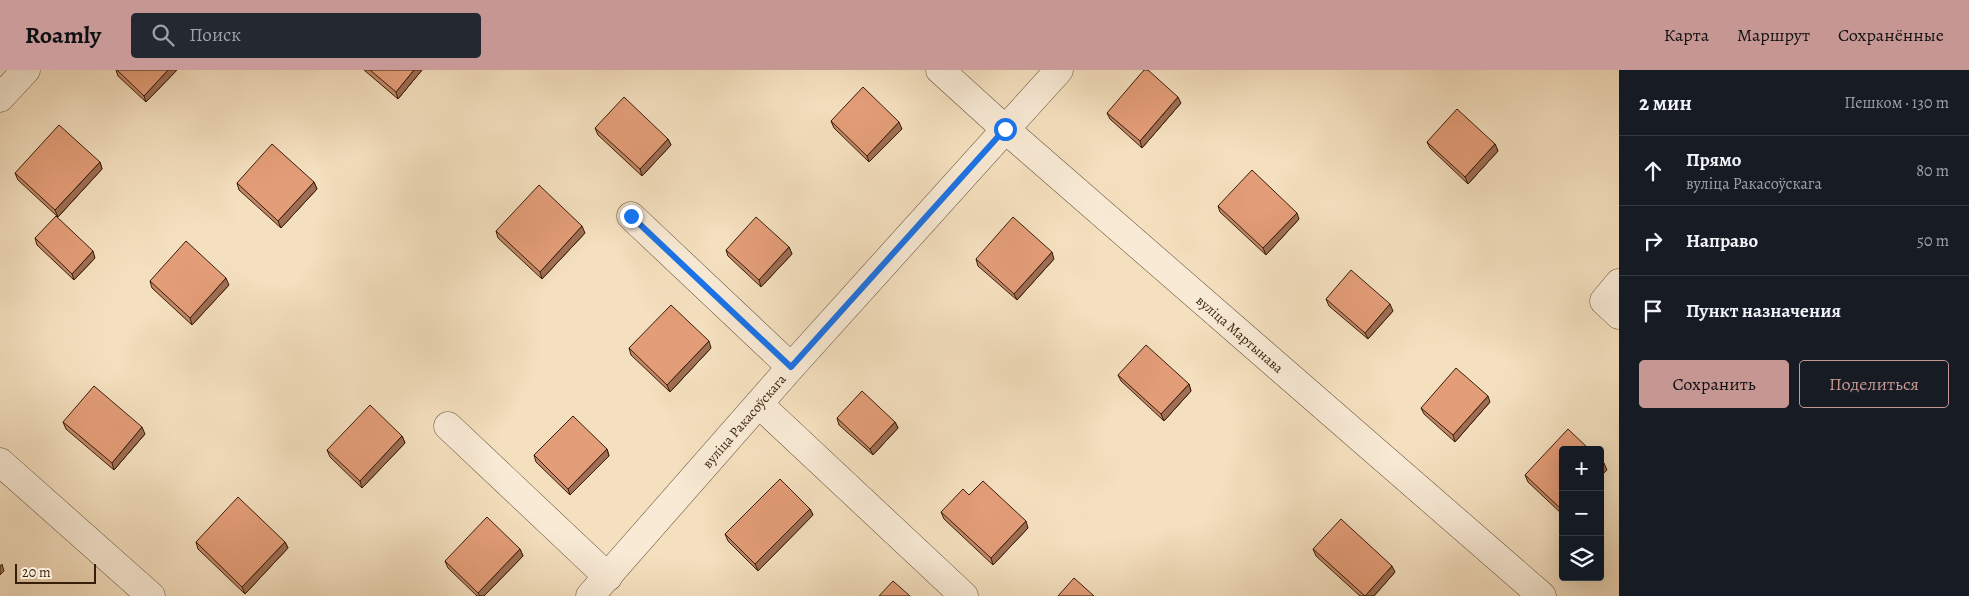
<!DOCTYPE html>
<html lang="ru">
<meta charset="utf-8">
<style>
:root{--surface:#171b24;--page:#242831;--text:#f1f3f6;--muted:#9ea1a6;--line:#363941;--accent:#c59692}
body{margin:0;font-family:Alegreya,serif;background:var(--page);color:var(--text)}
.controls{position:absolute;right:15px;bottom:15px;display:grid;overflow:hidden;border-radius:5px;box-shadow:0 5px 20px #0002}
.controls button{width:45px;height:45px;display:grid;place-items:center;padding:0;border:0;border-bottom:1px solid var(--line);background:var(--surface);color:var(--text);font:25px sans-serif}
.scale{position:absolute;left:15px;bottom:12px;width:81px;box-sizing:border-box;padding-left:5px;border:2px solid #371e09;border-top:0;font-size:14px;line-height:18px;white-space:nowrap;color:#371e09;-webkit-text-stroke:4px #f8ead5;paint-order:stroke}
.stop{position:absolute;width:15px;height:15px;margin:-11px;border:4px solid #1a73e8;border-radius:50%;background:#fff}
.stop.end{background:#1a73e8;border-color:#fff;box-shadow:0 1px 5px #0008}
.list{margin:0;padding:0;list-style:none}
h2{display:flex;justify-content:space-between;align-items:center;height:65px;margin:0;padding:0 20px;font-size:21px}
h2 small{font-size:16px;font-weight:400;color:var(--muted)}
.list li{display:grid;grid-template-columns:32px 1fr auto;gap:15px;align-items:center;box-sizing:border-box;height:70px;padding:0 20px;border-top:1px solid var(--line)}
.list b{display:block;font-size:19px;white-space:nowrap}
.list p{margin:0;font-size:16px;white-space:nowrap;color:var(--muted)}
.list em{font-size:16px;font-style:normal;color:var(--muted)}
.actions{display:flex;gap:10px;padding:15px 20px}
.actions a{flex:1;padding:11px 0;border:1px solid var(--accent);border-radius:5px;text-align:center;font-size:18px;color:var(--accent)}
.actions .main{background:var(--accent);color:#111}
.icon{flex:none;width:28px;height:28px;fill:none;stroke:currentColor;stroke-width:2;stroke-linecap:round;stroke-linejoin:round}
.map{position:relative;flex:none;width:1619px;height:526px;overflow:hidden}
header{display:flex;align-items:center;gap:30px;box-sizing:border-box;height:70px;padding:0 25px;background:var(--accent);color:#111}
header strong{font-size:24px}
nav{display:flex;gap:28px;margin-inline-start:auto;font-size:18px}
.search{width:350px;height:45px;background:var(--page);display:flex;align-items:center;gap:12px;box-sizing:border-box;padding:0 18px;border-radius:5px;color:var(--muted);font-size:19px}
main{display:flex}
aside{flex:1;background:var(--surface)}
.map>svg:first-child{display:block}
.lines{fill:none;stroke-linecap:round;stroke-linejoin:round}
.minor-casing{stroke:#664e36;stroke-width:29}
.minor{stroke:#f8ead5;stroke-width:28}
.wall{fill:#c38767;stroke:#371e09}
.shaded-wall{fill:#9f6e54;stroke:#371e09}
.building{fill:#e39d78;stroke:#371e09}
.route{stroke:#1a73e8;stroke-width:6}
.labels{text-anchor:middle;stroke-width:4.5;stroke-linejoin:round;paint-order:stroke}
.street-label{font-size:14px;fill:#371e09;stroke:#f8ead5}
</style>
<header>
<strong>Roamly</strong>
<div class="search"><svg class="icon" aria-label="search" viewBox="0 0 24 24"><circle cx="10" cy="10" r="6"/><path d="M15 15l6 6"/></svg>Поиск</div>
<nav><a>Карта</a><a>Маршрут</a><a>Сохранённые</a></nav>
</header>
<main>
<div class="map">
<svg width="1619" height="526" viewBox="0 0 1619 526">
<rect width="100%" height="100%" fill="#f4dfbe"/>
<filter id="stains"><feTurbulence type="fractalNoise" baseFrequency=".004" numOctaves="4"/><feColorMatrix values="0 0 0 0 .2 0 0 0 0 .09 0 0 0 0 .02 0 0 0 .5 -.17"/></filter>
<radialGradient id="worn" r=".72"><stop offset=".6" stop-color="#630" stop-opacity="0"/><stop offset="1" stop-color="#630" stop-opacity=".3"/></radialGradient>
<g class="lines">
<defs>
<g id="minor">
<path d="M940 0 1005 59 1542 526"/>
<path d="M0 28 26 0"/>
<path d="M631 146 791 297"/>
<path d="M1619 213 1604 231 1619 245"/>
<path d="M759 334 964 526"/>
<path d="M448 356 608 507"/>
<path d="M0 392 151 526"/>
<path d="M590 526 791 297 1059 0"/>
</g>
</defs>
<use href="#minor" class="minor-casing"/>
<use href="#minor" class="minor"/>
</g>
<g class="wall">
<path d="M116 0H177L146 32 118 6Z"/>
<path d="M364 0H422L398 29Z"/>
<path d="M1181 33 1142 78 1110 49 1107 43Z"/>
<path d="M831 51 902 59 869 92 834 58Z"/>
<path d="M595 58 668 69 671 75 642 106 598 65Z"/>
<path d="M1427 72 1495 74 1498 81 1468 114 1430 78Z"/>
<path d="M100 92 102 99 58 147 18 110 15 103Z"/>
<path d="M314 112 317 119 281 158 239 120 237 113Z"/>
<path d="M1218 136 1299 149 1266 185 1220 142Z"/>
<path d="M496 161 585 163 542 209 498 168Z"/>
<path d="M35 168 95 188 74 210 37 175Z"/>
<path d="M789 177 792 184 761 217 728 186 726 180Z"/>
<path d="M976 189H1054L1017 230 978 196Z"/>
<path d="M150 211 229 215 192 255 152 218Z"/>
<path d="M1326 229 1393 241 1368 269 1329 236Z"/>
<path d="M629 278H711L670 322 631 285Z"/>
<path d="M1118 305 1189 314 1191 321 1164 351 1121 311Z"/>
<path d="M1490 332 1455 372 1424 344 1421 338Z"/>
<path d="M837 348 895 352 898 358 873 385 839 355Z"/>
<path d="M63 352 145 364 114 400 66 359Z"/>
<path d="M402 366 405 373 362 418 330 387 327 380Z"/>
<path d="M607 379 609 386 570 425 536 392 534 385Z"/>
<path d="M1563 380V445L1528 412 1525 405Z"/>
<path d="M969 425 1028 458 993 495 944 449 941 442Z"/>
<path d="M810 439 813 445 758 501 728 471 725 464Z"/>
<path d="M196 472H285L288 478 245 524 198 479Z"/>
<path d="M520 479 523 486 484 526H477L448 498 445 491Z"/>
<path d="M1313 479 1395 502 1374 526H1360L1316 486Z"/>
</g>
<g class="shaded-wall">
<path d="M168 0H177L146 32 144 26Z"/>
<path d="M414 0H422L398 29 396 22Z"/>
<path d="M1178 27 1181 33 1142 78 1140 71Z"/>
<path d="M899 52 902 59 869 92 867 86Z"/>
<path d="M668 69 671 75 642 106 640 99Z"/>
<path d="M1495 74 1498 81 1468 114 1465 107Z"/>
<path d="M100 92 102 99 58 147 55 140Z"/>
<path d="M314 112 317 119 281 158 278 151Z"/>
<path d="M1297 143 1299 149 1266 185 1263 178Z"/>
<path d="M582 156 585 163 542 209 540 202Z"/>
<path d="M789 177 792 184 761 217 759 210Z"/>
<path d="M93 181 95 188 74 210 72 204Z"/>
<path d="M1052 182 1054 189 1017 230 1014 224Z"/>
<path d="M226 208 229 215 192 255 190 248Z"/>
<path d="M1390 234 1393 241 1368 269 1365 263Z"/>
<path d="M709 271 711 278 670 322 667 315Z"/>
<path d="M1189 314 1191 321 1164 351 1161 344Z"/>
<path d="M1488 326 1490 332 1455 372 1453 365Z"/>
<path d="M895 352 898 358 873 385 870 379Z"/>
<path d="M142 357 145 364 114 400 112 393Z"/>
<path d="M402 366 405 373 362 418 360 411Z"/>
<path d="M607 379 609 386 570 425 568 419Z"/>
<path d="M1604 393 1607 400 1600 407V398Z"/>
<path d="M810 439 813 445 758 501 755 494Z"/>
<path d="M1026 451 1028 458 993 495 991 488Z"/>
<path d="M285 472 288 478 245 524 242 517Z"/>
<path d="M520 479 523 486 484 526H480L478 523Z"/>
<path d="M2 494 4 501 0 505V496Z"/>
<path d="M1392 496 1395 502 1374 526H1365Z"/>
</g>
<g class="building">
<path d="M117 0H168L144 26Z"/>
<path d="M370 0H414L396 22Z"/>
<path d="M1144 0H1148L1178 27 1140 71 1107 43Z"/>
<path d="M863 17 899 52 867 86 831 51Z"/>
<path d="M624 27 668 69 640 99 595 58Z"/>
<path d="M1457 39 1495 74 1465 107 1427 72Z"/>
<path d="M59 55 100 92 55 140 15 103Z"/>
<path d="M272 74 314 112 278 151 237 113Z"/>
<path d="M1252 100 1297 143 1263 178 1218 136Z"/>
<path d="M539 115 582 156 540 202 496 161Z"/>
<path d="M56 146 93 181 72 204 35 168Z"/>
<path d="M756 147 789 177 759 210 726 180Z"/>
<path d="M1013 147 1052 182 1014 224 976 189Z"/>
<path d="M186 171 226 208 190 248 150 211Z"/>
<path d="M1351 200 1390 234 1365 263 1326 229Z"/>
<path d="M671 235 709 271 667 315 629 278Z"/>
<path d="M1146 275 1189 314 1161 344 1118 305Z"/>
<path d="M1456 298 1488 326 1453 365 1421 338Z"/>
<path d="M94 316 142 357 112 393 63 352Z"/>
<path d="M862 321 895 352 870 379 837 348Z"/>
<path d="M370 335 402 366 360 411 327 380Z"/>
<path d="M573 346 607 379 568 419 534 385Z"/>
<path d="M1568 359 1590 380H1563V437L1561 439 1525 405Z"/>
<path d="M1600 389 1604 393 1600 398Z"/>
<path d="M780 409 810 439 755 494 725 464Z"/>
<path d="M983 411 1026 451 991 488 941 442 963 419 969 425Z"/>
<path d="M238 427 285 472 242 517 196 472Z"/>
<path d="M487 447 520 479 478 523 445 491Z"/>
<path d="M1341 449 1392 496 1365 526 1313 479Z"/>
<path d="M1074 508 1094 526H1058Z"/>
<path d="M893 511 910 526H879Z"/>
</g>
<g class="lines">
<path class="route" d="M631 146 791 297 1005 59"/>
</g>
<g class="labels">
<g class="street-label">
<text transform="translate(1240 264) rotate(41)" y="5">вуліца Мартынава</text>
<text transform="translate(744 351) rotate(-49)" y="5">вуліца Ракасоўскага</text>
</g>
</g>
<rect width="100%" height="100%" filter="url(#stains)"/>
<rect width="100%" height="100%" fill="url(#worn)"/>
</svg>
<div class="controls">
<button>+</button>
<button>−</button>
<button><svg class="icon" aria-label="layers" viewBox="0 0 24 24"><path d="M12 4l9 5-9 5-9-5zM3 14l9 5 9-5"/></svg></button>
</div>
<div class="scale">20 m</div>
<div class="stop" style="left:1005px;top:59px"></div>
<div class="stop end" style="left:631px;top:146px"></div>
</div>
<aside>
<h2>2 мин<small>Пешком · 130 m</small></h2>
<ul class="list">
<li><svg class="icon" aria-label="ahead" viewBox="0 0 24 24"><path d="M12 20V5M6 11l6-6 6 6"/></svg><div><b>Прямо</b><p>вуліца Ракасоўскага</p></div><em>80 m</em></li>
<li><svg class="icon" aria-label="right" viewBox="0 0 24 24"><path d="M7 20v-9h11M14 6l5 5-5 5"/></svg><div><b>Направо</b></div><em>50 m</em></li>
<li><svg class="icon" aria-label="arrive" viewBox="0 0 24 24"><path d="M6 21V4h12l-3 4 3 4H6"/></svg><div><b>Пункт назначения</b></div></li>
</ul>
<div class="actions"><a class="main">Сохранить</a><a>Поделиться</a></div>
</aside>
</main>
